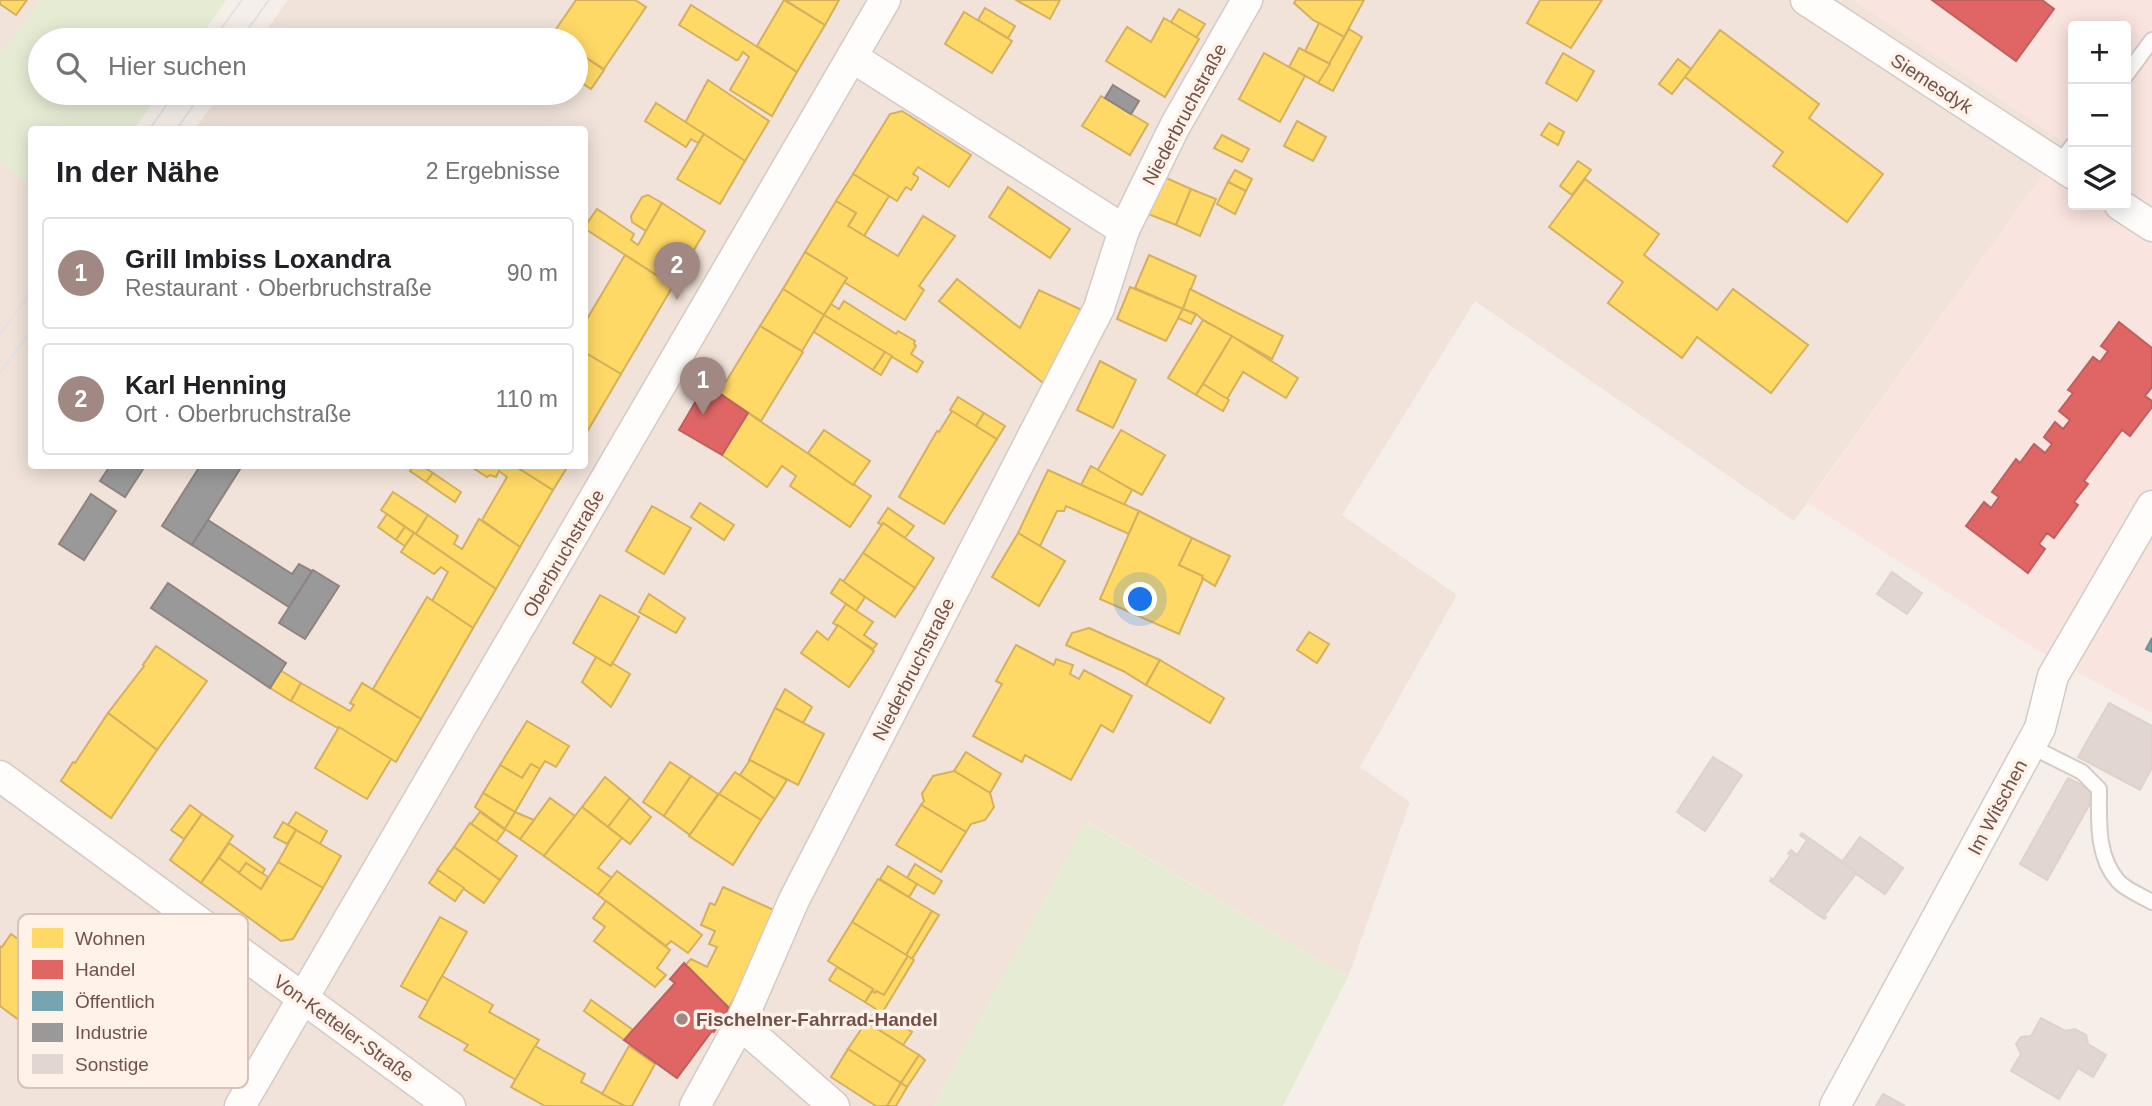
<!DOCTYPE html>
<html lang="de">
<meta charset="utf-8">
<style>
:root{--surface:#fff;--page:#f6f6f6;--text:#202124;--muted:#757577;--line:#e0e0e0;--accent:#a18882}
body{margin:0;font-family:Helvetica,sans-serif;background:var(--page);color:var(--text)}
.controls{position:absolute;right:21px;top:21px;display:grid;overflow:hidden;border-radius:7px;box-shadow:0 4px 18px #0003}
.controls button{width:63px;height:63px;display:grid;place-items:center;padding:0;border:0;border-bottom:2px solid var(--line);background:var(--surface);color:var(--text);font:35px sans-serif}
.you{position:absolute;left:1141px;top:600px;width:24px;height:24px;margin:-18px;border:5px solid #fff;border-radius:50%;background:#1a73e8;box-shadow:0 0 0 10px #1a73e833}
.badge{display:grid;place-items:center;width:46px;height:46px;border-radius:50%;background:var(--accent);color:#fff;font-size:23px;font-weight:700}
.pin{position:absolute;translate:-50% -58px;filter:drop-shadow(0 2px 4px #0008)}
.pin::after{content:'';position:absolute;top:37px;width:24px;height:21px;background:inherit;clip-path:polygon(0 0,100% 0,50% 100%)}
.list{margin:0;padding:0;list-style:none}
h2{display:flex;justify-content:space-between;align-items:center;height:91px;margin:0;padding:0 28px;font-size:30px}
h2 small{font-size:23px;font-weight:400;color:var(--muted)}
.list li{display:grid;grid-template-columns:46px 1fr auto;gap:21px;align-items:center;box-sizing:border-box;height:112px;margin:0 14px 14px;padding:0 14px;border:2px solid var(--line);border-radius:7px}
.list b{display:block;font-size:26px;white-space:nowrap}
.list p{margin:0;font-size:23px;white-space:nowrap;color:var(--muted)}
.list em{font-size:23px;font-style:normal;color:var(--muted)}
.icon{flex:none;width:38px;height:38px;fill:none;stroke:currentColor;stroke-width:2;stroke-linecap:round;stroke-linejoin:round}
.map{position:relative;flex:none;width:2152px;height:1106px;overflow:hidden}
.search{position:absolute;background:var(--surface);box-shadow:0 4px 18px #0003;left:28px;top:28px;width:560px;height:77px;display:flex;align-items:center;gap:18px;box-sizing:border-box;padding:0 24px;border-radius:38px;color:var(--muted);font-size:26px}
.panel{position:absolute;background:var(--surface);box-shadow:0 4px 18px #0003;left:28px;top:126px;width:560px;height:343px;border-radius:7px}
.map>svg:first-child{display:block}
.residential{fill:#f1e3d9}
.commercial{fill:#f9e4df;fill-rule:evenodd}
.green{fill:#e6ecd4}
.homes{fill:#ffd966;stroke:#d5b05e;stroke-width:2}
.shops{fill:#e06666;stroke:#bf605e;stroke-width:2}
.public{fill:#76a5af;stroke:#758c91;stroke-width:2}
.industry{fill:#999;stroke:#8e8381;stroke-width:2}
.building{fill:#e2d6d0;stroke:#dfd1cb;stroke-width:2}
.lines{fill:none;stroke-linecap:round;stroke-linejoin:round}
.service-casing{stroke:#d4cac6;stroke-width:18}
.minor-casing{stroke:#d4cac6;stroke-width:33}
.service{stroke:#fefdfc;stroke-width:14}
.minor{stroke:#fefdfc;stroke-width:30}
.tram{stroke:#e3e1e4;stroke-width:2}
.poi-dot{fill:#a18882;stroke:#fff2e9;stroke-width:2.5}
.labels{text-anchor:middle;stroke-width:7;stroke-linejoin:round;paint-order:stroke}
.street-label{font-size:19px;fill:#73514a;stroke:#fff2e9}
.poi-label{font-size:19px;font-weight:bold;fill:#73514a;stroke:#fff2e9;text-anchor:start}
.key{fill:#fff2e9;stroke:#d5c2b9;stroke-width:2}
.key-label{font-size:19px;fill:#73514a}
</style>
<div class="map">
<svg width="2152" height="1106" viewBox="0 0 2152 1106">
<rect width="100%" height="100%" fill="#f6efe9"/>
<g class="residential">
<path d="M0 0H41L0 55Z"/>
<path d="M288 0H1853L2066 142 1794 521 1475 301 1342 515 1457 595 1360 767 1410 802 1348 977 1087 821 934 1106H0V162L31 185 32 466H584V130L195 129 221 93H576V40H259Z"/>
</g>
<path class="commercial" d="M1853 0H2152V713L2035 649 1808 503 2065 143ZM2073 26H2126V205H2073Z"/>
<g class="green">
<path d="M41 0H226L198 40H40V93H160L134 129 32 130 31 185 0 162V55Z"/>
<path d="M1086 821 1348 977 1283 1106H934Z"/>
</g>
<g class="homes">
<path d="M0 0H27L16 15 0 4Z"/>
<path d="M576 0H635L646 7 604 69 576 51V40H560L552 35Z"/>
<path d="M784 0 825 25 797 72 757 46Z"/>
<path d="M785 0H839L825 25Z"/>
<path d="M1016 0H1060L1050 19Z"/>
<path d="M1296 0H1364L1344 37 1313 20 1294 3Z"/>
<path d="M1540 0H1602L1571 48 1527 23Z"/>
<path d="M691 5 797 72 772 116 730 90 749 57 743 52 738 60H736L679 25Z"/>
<path d="M985 8 1015 26 1008 38 978 20Z"/>
<path d="M1179 9 1205 24 1196 38 1171 22Z"/>
<path d="M964 12 1012 41 992 73 945 44Z"/>
<path d="M1164 18 1199 39 1165 97 1106 61 1127 27 1151 42Z"/>
<path d="M1319 23 1344 37 1330 64 1305 51Z"/>
<path d="M1349 29 1362 37 1333 91 1318 83Z"/>
<path d="M1720 30 1819 104 1809 118 1883 174 1847 222 1773 166 1783 152 1685 77Z"/>
<path d="M1299 48 1330 64 1318 83 1289 67Z"/>
<path d="M576 51 604 70 591 89 576 79Z"/>
<path d="M1264 53 1305 76 1280 122 1239 99Z"/>
<path d="M1563 53 1594 71 1577 101 1546 83Z"/>
<path d="M1678 59 1691 69 1672 94 1659 84Z"/>
<path d="M708 80 769 121 745 161 685 123Z"/>
<path d="M1101 96 1148 124 1130 155 1082 126Z"/>
<path d="M656 103 704 134 698 143 691 139 686 147 645 121Z"/>
<path d="M902 111 971 155 949 187 918 167 913 174 918 177V179L911 190 906 187 897 201 853 174 890 114Z"/>
<path d="M1297 121 1326 137 1313 161 1284 146Z"/>
<path d="M1549 123 1564 132 1558 145 1541 135Z"/>
<path d="M704 134 745 161 720 204 677 179Z"/>
<path d="M1222 135 1249 149 1242 162 1214 148Z"/>
<path d="M1578 161 1591 170 1572 195 1560 186Z"/>
<path d="M1235 170 1252 179 1246 191 1228 182Z"/>
<path d="M853 174 889 196 864 236 848 226 856 213 836 201Z"/>
<path d="M1164 177 1191 189 1176 225 1148 214Z"/>
<path d="M1585 179 1659 234 1644 255 1717 310 1733 289 1808 345 1771 393 1697 337 1682 358 1608 303 1623 282 1549 227Z"/>
<path d="M1228 182 1246 191 1235 214 1217 204Z"/>
<path d="M1008 187 1070 229 1050 258 989 217Z"/>
<path d="M1191 189 1216 199 1200 236 1176 225Z"/>
<path d="M648 195 662 203 646 231 632 222 631 216 642 197Z"/>
<path d="M836 201 856 213 848 226 898 256 923 216 955 236 919 286 924 290 905 320 844 282 847 278 805 252Z"/>
<path d="M662 203 705 231 673 286 584 228 597 209 634 234 631 240 638 245Z"/>
<path d="M805 252 847 278 824 315 783 289Z"/>
<path d="M625 255 673 286 621 374 584 352V324Z"/>
<path d="M1149 255 1196 276 1183 309 1135 288Z"/>
<path d="M957 279 1020 328 1039 290 1084 311 1047 386 939 301Z"/>
<path d="M1130 287 1183 309 1166 341 1117 319Z"/>
<path d="M783 289 824 315 802 351 760 326Z"/>
<path d="M1190 289 1283 336 1272 359 1203 320 1196 314 1183 309Z"/>
<path d="M844 301 896 334 898 331 915 341 914 344 916 346 911 354 923 362 917 372 824 315 831 304 839 309Z"/>
<path d="M1183 309 1196 314 1191 324 1178 318Z"/>
<path d="M824 315 885 352 873 370 814 332Z"/>
<path d="M1203 320 1232 336 1196 395 1168 378Z"/>
<path d="M760 326 803 352 761 421 719 393Z"/>
<path d="M1232 336 1298 378 1286 398 1243 372 1227 399 1203 384Z"/>
<path d="M584 352 621 374 584 437Z"/>
<path d="M885 352 892 356 881 375 873 370Z"/>
<path d="M1100 361 1136 380 1113 428 1077 410Z"/>
<path d="M1203 384 1229 400 1223 411 1196 395Z"/>
<path d="M958 397 984 413 976 426 950 410Z"/>
<path d="M952 411 997 439 944 524 899 497 937 431 939 432Z"/>
<path d="M748 413 871 496 850 527 790 486 796 476 782 466 767 487 722 455Z"/>
<path d="M984 413 1005 426 997 439 976 426Z"/>
<path d="M824 430 870 461 853 485 808 453Z"/>
<path d="M1121 430 1165 455 1142 495 1097 471Z"/>
<path d="M414 466H422L433 473 426 482 410 471Z"/>
<path d="M470 466H515L553 490 520 547 482 520 507 477 499 471 496 477 490 475 487 477Z"/>
<path d="M515 466H568L553 490Z"/>
<path d="M1091 466 1132 490 1124 505 1081 485Z"/>
<path d="M1048 470 1139 511 1129 534 1066 506 1064 511H1057L1040 546 1018 533Z"/>
<path d="M433 473 461 492 455 502 426 482Z"/>
<path d="M393 492 428 515 416 534 381 510Z"/>
<path d="M700 503 734 525 724 540 691 517Z"/>
<path d="M652 506 691 528 664 574 626 551Z"/>
<path d="M888 508 914 526 905 538 883 523 882 525 878 523Z"/>
<path d="M1139 511 1192 538 1179 565 1203 576V579L1179 634 1100 599Z"/>
<path d="M387 514 405 527 396 540 378 527Z"/>
<path d="M428 515 458 536 454 544 462 549 479 519 520 547 496 589 416 534Z"/>
<path d="M883 523 934 558 915 588 863 553Z"/>
<path d="M405 527 414 533 405 546 396 540Z"/>
<path d="M414 533 496 589 473 628 432 601 448 572 441 567 434 574 401 552Z"/>
<path d="M1018 533 1065 561 1039 606 992 577Z"/>
<path d="M1192 538 1230 556 1215 586 1202 578 1203 576 1179 565Z"/>
<path d="M863 553 915 588 895 617 843 582Z"/>
<path d="M840 579 865 597 856 611 831 593Z"/>
<path d="M649 594 685 618 676 633 639 612Z"/>
<path d="M600 595 639 617 611 666 573 643Z"/>
<path d="M427 597 473 628 421 719 373 689Z"/>
<path d="M846 604 873 622 864 635 877 644 873 649 833 623Z"/>
<path d="M838 625 874 651 849 687 801 653 817 631 828 640Z"/>
<path d="M1089 628 1160 660 1146 685 1123 671 1066 645 1072 633Z"/>
<path d="M1309 632 1329 644 1317 663 1297 650Z"/>
<path d="M1016 645 1054 665 1056 659 1073 665 1070 674 1079 679 1084 670 1132 696 1113 732 1101 725 1071 780 1025 755 1022 762 973 736 1002 684 996 681Z"/>
<path d="M156 646 207 681 157 750 108 713 144 666 143 665Z"/>
<path d="M596 657 611 666 612 663 630 674 611 707 582 682Z"/>
<path d="M1160 660 1224 698 1210 723 1146 685Z"/>
<path d="M280 670 301 683 291 701 270 688Z"/>
<path d="M301 683 350 711 354 705 350 703 362 683 421 719 396 762 291 701Z"/>
<path d="M785 689 812 707 803 723 775 708Z"/>
<path d="M775 708 824 734 798 785 749 760Z"/>
<path d="M108 713 157 750 111 818 61 781 73 762 75 763Z"/>
<path d="M527 721 569 746 556 767 545 761 540 769 531 764 522 778 500 765Z"/>
<path d="M339 727 391 759 367 799 315 768Z"/>
<path d="M966 752 1001 774 990 793 954 771Z"/>
<path d="M750 760 787 780 775 799 740 775Z"/>
<path d="M670 762 691 776 664 816 643 802Z"/>
<path d="M531 764 540 769 515 812 483 793 500 765 522 778Z"/>
<path d="M954 771 990 793 994 807 985 820 971 824 966 832 921 805 924 801 922 794 933 776Z"/>
<path d="M735 772 775 799 761 820 719 794Z"/>
<path d="M691 776 718 794 690 835 664 816Z"/>
<path d="M605 777 630 798 608 827 582 807Z"/>
<path d="M483 793 515 812 505 829 475 807Z"/>
<path d="M719 794 761 820 733 865 689 836Z"/>
<path d="M550 798 575 816 544 856 520 839Z"/>
<path d="M630 798 651 817 630 844 608 827Z"/>
<path d="M190 805 202 814 184 839 171 830Z"/>
<path d="M921 805 966 832 941 872 896 845Z"/>
<path d="M582 807 622 838 598 868 612 878 598 895 544 856Z"/>
<path d="M296 812 327 831 320 844 288 825Z"/>
<path d="M480 812 505 830 496 842 471 824Z"/>
<path d="M515 812 534 820 520 839 505 829Z"/>
<path d="M202 814 233 836 201 883 170 860Z"/>
<path d="M283 822 296 830 287 844 274 837Z"/>
<path d="M470 823 517 856 500 880 454 847Z"/>
<path d="M296 830 341 856 323 888 278 862Z"/>
<path d="M229 843 265 869 262 874 246 863 239 873 219 858Z"/>
<path d="M454 847 500 880 484 903 437 870Z"/>
<path d="M219 858 261 889 278 862 323 888 293 939 281 941 201 883Z"/>
<path d="M246 863 268 877 261 889 239 873Z"/>
<path d="M915 864 942 881 934 894 907 878Z"/>
<path d="M888 866 917 884 909 897 880 879Z"/>
<path d="M438 870 464 888 455 901 429 883Z"/>
<path d="M617 871 702 935 688 953 671 941 666 946 598 895Z"/>
<path d="M878 879 932 911 906 955 852 922Z"/>
<path d="M723 887 776 911 756 956 729 1008 685 965 691 959 707 967 717 947 709 944 715 931 701 925 710 903 715 905Z"/>
<path d="M606 901 670 950 657 968 666 975 655 987 594 941 605 927 593 918Z"/>
<path d="M932 911 939 915 912 959 906 955Z"/>
<path d="M440 917 467 932 428 1001 401 986Z"/>
<path d="M852 922 908 956 884 995 876 991 875 993 872 991 873 989 828 961Z"/>
<path d="M11 934 52 963 43 976 80 1002 51 1044 0 1006V946L2 947Z"/>
<path d="M908 956 914 960 882 1013 865 1002 872 991 875 993 876 991 884 995Z"/>
<path d="M837 967 873 989 865 1002 829 980Z"/>
<path d="M442 976 493 1005 489 1012 539 1040 516 1080 464 1050 468 1045 419 1017Z"/>
<path d="M591 1000 633 1030 624 1040 584 1011Z"/>
<path d="M876 1010 912 1032 903 1045 868 1023Z"/>
<path d="M866 1022 919 1055 901 1083 848 1049Z"/>
<path d="M535 1046 585 1074 581 1082 625 1106H545L511 1087Z"/>
<path d="M629 1046 655 1064 632 1106H625L602 1094Z"/>
<path d="M848 1049 901 1083 887 1106H876L831 1077Z"/>
<path d="M919 1055 925 1060 907 1087 901 1083Z"/>
<path d="M901 1083 907 1087 896 1106H887Z"/>
</g>
<g class="shops">
<path d="M1932 0H2042L2054 9 2016 61Z"/>
<path d="M2119 322 2152 348V387L2145 396 2152 401V407L2130 436 2122 430 2084 481 2088 484 2074 502 2078 505 2054 538 2047 533 2039 544 2045 549 2028 573 1966 526 1984 502 1991 508 1999 497 1992 492 2016 459 2020 463 2034 444 2045 453 2052 444 2044 437 2055 422 2063 429 2070 420 2059 411 2073 393 2068 390 2093 357 2100 362 2108 351 2101 346Z"/>
<path d="M706 384 748 413 722 455 679 430Z"/>
<path d="M684 963 729 1008 714 1032 712 1031 677 1078 624 1040 675 983 670 979Z"/>
</g>
<path class="public" d="M2152 638V652L2146 649Z"/>
<g class="industry">
<path d="M1113 85 1139 101 1131 114 1105 98Z"/>
<path d="M110 466H145L125 497 100 481Z"/>
<path d="M200 466H235L240 469 192 545 162 526Z"/>
<path d="M91 494 116 511 84 560 59 544Z"/>
<path d="M208 520 292 574 299 564 312 571 289 607 192 545Z"/>
<path d="M313 570 339 586 305 639 279 623Z"/>
<path d="M168 583 286 663 270 688 151 608Z"/>
</g>
<g class="building">
<path d="M1892 572 1922 593 1907 614 1877 594Z"/>
<path d="M2109 703 2152 726V768L2140 790 2078 757Z"/>
<path d="M1713 757 1742 775 1705 831 1677 812Z"/>
<path d="M2068 778 2096 793 2047 880 2020 864Z"/>
<path d="M1802 833 1857 872 1824 916 1826 917 1824 919 1770 881 1771 878 1773 880 1791 855 1788 854 1791 850 1797 855 1807 840 1800 835Z"/>
<path d="M1860 837 1903 868 1885 894 1856 874 1857 872 1842 862Z"/>
<path d="M2041 1018 2065 1031 2075 1029 2086 1035 2088 1044 2106 1055 2093 1077 2078 1068 2059 1099 2011 1071 2021 1054 2016 1044 2021 1037 2031 1036Z"/>
<path d="M1883 1094 1905 1106H1876Z"/>
</g>
<g class="lines">
<defs>
<g id="service">
<path d="M2126 75 2152 40"/>
<path d="M2058 165 2073 145"/>
<path d="M2030 746 2082 772 2099 789C2099 820 2096 856 2118 881 2126 890 2142 896 2152 902"/>
</g>
<g id="minor">
<path d="M1806 0 2073 174"/>
<path d="M2120 205 2152 226"/>
<path d="M1124 230 1175 126 1247 0"/>
<path d="M0 776 450 1106"/>
<path d="M740 1024 834 1106"/>
<path d="M240 1106 885 0"/>
<path d="M695 1106 740 1024 794 900 1099 308 1124 230 852 57"/>
<path d="M1835 1106 2040 728 2053 676 2152 506"/>
</g>
</defs>
<use href="#service" class="service-casing"/>
<use href="#minor" class="minor-casing"/>
<use href="#service" class="service"/>
<use href="#minor" class="minor"/>
<g class="tram">
<path d="M213 40 242 0"/>
<path d="M240 40 269 0"/>
<path d="M149 130 175 93"/>
<path d="M176 130 202 93"/>
<path d="M0 334 32 291"/>
<path d="M0 373 32 329"/>
</g>
</g>
<circle class="poi-dot" cx="682" cy="1019" r="7"/>
<g class="labels">
<g class="street-label">
<text transform="translate(1932 83) rotate(33)" y="7">Siemesdyk</text>
<text transform="translate(1184 114) rotate(-62)" y="7">Niederbruchstraße</text>
<text transform="translate(563 553) rotate(-60)" y="7">Oberbruchstraße</text>
<text transform="translate(913 669) rotate(-63)" y="7">Niederbruchstraße</text>
<text transform="translate(1997 807) rotate(-62)" y="7">Im Witschen</text>
<text transform="translate(344 1028) rotate(36)" y="7">Von-Ketteler-Straße</text>
</g>
<g class="poi-label">
<text x="696" y="1026">Fischelner-Fahrrad-Handel</text>
</g>
</g>
<rect x="18" y="914" width="230" height="174" rx="10" class="key"/>
<rect x="32" y="928" width="31" height="20" fill="#ffd966"/>
<rect x="32" y="960" width="31" height="19" fill="#e06666"/>
<rect x="32" y="991" width="31" height="20" fill="#76a5af"/>
<rect x="32" y="1023" width="31" height="19" fill="#999"/>
<rect x="32" y="1054" width="31" height="20" fill="#e2d6d0"/>
<g class="key-label">
<text x="75" y="945">Wohnen</text>
<text x="75" y="976">Handel</text>
<text x="75" y="1008">Öffentlich</text>
<text x="75" y="1039">Industrie</text>
<text x="75" y="1071">Sonstige</text>
</g>
</svg>
<div class="controls">
<button>+</button>
<button>−</button>
<button><svg class="icon" aria-label="layers" viewBox="0 0 24 24"><path d="M12 4l9 5-9 5-9-5zM3 14l9 5 9-5"/></svg></button>
</div>
<div class="you"></div>
<div class="pin badge" style="left:703px;top:415px">1</div>
<div class="pin badge" style="left:677px;top:300px">2</div>
<div class="search"><svg class="icon" aria-label="search" viewBox="0 0 24 24"><circle cx="10" cy="10" r="6"/><path d="M15 15l6 6"/></svg>Hier suchen</div>
<section class="panel">
<h2>In der Nähe<small>2 Ergebnisse</small></h2>
<ul class="list">
<li><span class="badge">1</span><div><b>Grill Imbiss Loxandra</b><p>Restaurant · Oberbruchstraße</p></div><em>90 m</em></li>
<li><span class="badge">2</span><div><b>Karl Henning</b><p>Ort · Oberbruchstraße</p></div><em>110 m</em></li>
</ul>
</section>
</div>
